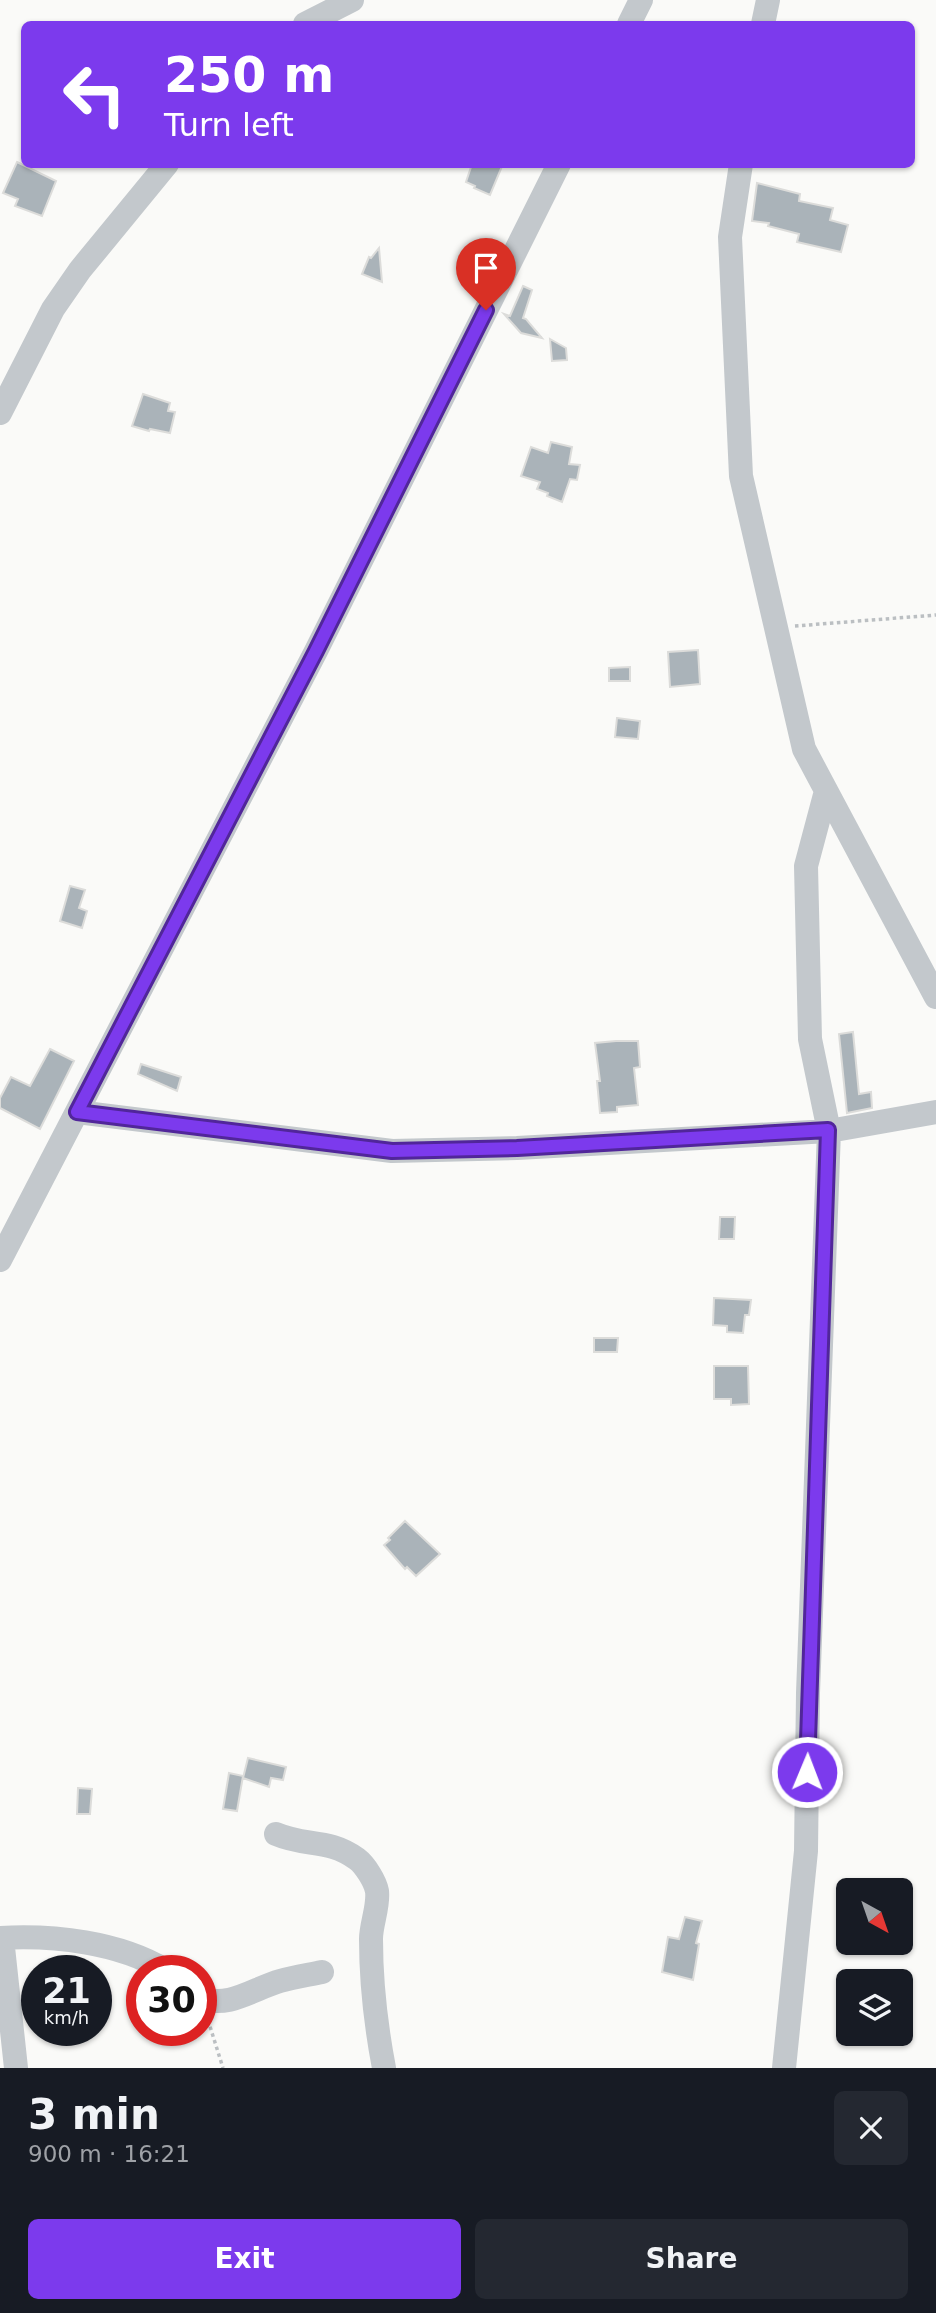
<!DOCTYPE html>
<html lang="en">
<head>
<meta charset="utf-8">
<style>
  :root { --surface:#171b24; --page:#242831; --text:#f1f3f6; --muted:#9ea1a6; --accent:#7c3aed }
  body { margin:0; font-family:"DejaVu Sans",sans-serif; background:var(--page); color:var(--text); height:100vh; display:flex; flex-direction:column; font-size:26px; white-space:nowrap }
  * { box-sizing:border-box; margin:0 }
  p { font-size:23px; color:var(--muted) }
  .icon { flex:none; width:38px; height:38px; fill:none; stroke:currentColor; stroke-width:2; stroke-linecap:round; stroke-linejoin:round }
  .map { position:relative; height:2068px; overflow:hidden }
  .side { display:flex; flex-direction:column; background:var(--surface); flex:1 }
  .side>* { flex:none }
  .guide { position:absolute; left:21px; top:21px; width:894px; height:147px; border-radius:10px; box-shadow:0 2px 5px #0004; background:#7c3aed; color:#fff; overflow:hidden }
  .needle { width:46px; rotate:140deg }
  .buttons { position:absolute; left:836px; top:1878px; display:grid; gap:14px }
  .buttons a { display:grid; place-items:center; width:77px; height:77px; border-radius:10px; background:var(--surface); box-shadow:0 2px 5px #0004; font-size:35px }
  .speed { position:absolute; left:21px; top:1955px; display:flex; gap:14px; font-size:35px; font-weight:700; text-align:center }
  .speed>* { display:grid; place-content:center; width:91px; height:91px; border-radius:50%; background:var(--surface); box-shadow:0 2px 5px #0004; line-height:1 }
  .speed small { font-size:18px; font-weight:400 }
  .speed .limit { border:10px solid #d22; background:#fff; color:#111 }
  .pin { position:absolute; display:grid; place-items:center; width:60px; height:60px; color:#fff; margin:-72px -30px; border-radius:50% 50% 50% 0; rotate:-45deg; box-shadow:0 0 7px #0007 }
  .pin .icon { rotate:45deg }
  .me { position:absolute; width:77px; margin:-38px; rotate:1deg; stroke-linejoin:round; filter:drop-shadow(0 0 5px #0008) }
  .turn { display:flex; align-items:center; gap:24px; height:147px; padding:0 28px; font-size:32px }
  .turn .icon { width:91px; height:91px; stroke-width:2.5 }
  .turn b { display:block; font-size:49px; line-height:60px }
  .round { display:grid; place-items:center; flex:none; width:74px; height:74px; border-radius:10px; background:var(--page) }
  .headline { display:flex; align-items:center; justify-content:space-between; height:119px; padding:0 28px }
  h1 { font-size:42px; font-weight:700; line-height:52px }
  .primary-button { display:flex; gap:14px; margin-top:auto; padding:14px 28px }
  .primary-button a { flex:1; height:80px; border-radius:10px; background:var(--accent); color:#fff; font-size:28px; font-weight:700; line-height:80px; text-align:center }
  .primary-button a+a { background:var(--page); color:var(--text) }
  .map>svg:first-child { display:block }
  .building { fill:#aab3b9; stroke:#dcdcda; stroke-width:2 }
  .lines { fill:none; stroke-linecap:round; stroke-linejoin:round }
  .path { stroke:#bbbfc2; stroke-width:3.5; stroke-dasharray:3.5 3.5; stroke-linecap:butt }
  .minor { stroke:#c3c8cc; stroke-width:24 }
  .route-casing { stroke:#51269a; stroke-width:18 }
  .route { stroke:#7c3aed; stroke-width:12 }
</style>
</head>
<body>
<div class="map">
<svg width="936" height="2068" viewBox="0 0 936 2068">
  <rect width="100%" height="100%" fill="#fafaf8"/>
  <path class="building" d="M17,162l39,19 -14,35 -27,-10 3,-7 -15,-6z
    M472,164h31l-13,31 -16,-7 1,-2 -9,-4z
    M757,183l43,11 -1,7 34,7 -3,12 18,5 -7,27 -44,-10 2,-8 -31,-8 1,-3 -17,-2z
    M379,248l3,34 -20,-8 7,-17 2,1z
    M523,286l9,4 -9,28 3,1 16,19 -21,-5 -17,-19 6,2z
    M550,339l16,9 1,12 -15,1z
    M143,394l27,9 -2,8 7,1 -5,21 -20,-4 -1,2 -17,-5z
    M551,442l21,5 -3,17 11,1 -3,15 -7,-1 -8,23 -15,-6 1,-3 -11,-4 3,-7 -19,-6 10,-29 17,6z
    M698,650l2,34 -30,3 -2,-35z
    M630,667v14h-21v-13z
    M617,718l23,3 -2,18 -23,-2z
    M70,886l15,4 -6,18 8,3 -5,17 -22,-7z
    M853,1032l6,62 12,-2 1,16 -25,5 -8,-79z
    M616,1041h22l2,26 -6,1 4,37 -21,2v5l-17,1 -3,-32h3l-5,-38z
    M50,1049l24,12 -34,68 -40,-21v-10l11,-21 19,9z
    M141,1064l40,13 -4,14 -39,-17z
    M720,1217h15l-1,22h-15z
    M714,1298l37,2 -2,15h-4l-2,18 -16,-1v-6l-14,-1z
    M594,1338h24l-1,14h-23z
    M714,1366h34l1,38 -18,1v-6h-17z
    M405,1521l35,33 -24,22 -9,-9 -2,2 -21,-24 6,-5 -2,-2z
    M248,1758l38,9 -3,13 -12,-2 -2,9 -26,-9z
    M229,1773l14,3 -6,35 -14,-2z
    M78,1788l14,1 -2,25h-13z
    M685,1917l17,4 -6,22 3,1 -6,36 -31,-8 6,-35 11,2z"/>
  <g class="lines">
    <path class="path" d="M795,626l141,-11
      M208,2020l15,48"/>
    <path class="minor" d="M305,24l47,-24
      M629,24l12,-24
      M763,24l5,-24
      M741,164l-11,73 11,239 63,273 132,248
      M0,413l53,-104 27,-39 87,-106
      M77,1112l315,39 125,-3 312,-17 107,-19
      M0,1260l316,-609 243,-487
      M276,1834c30,13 52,4 81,25 8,6 18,22 20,32 2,15 -6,33 -6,48 0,43 5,87 13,129
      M0,1938c54,-3 118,4 165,32
      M2,1938l14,130
      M201,1998c27,11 54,-10 79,-17 14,-4 28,-6 42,-9
      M784,2068l22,-217 2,-158 21,-562 -19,-92 -4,-173 20,-75"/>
  </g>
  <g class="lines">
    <g class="route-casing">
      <path id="route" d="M486,310l-170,341 -239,461 315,39 125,-3 311,-18 -21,642"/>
    </g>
    <use href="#route" class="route"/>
  </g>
</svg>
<div class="buttons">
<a><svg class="needle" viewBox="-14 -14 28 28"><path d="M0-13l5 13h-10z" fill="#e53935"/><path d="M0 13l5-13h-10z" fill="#9ea1a6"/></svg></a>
<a><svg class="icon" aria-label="layers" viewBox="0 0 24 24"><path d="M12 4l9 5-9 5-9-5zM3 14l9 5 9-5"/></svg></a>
</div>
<div class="speed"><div>21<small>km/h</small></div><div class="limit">30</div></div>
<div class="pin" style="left:486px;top:310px;background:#d93025"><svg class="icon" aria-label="arrive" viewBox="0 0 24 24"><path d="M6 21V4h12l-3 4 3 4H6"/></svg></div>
<svg class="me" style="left:807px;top:1772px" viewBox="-20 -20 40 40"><circle r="17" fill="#7c3aed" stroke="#fff" stroke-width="3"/><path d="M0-11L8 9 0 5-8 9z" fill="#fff"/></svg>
<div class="guide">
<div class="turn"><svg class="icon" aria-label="left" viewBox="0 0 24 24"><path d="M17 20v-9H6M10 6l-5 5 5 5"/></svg><div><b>250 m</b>Turn left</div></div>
</div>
</div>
<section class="side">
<div class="headline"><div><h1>3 min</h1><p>900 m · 16:21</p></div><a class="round"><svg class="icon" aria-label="close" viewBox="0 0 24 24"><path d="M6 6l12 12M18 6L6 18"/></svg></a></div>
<div class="primary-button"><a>Exit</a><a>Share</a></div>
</section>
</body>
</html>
